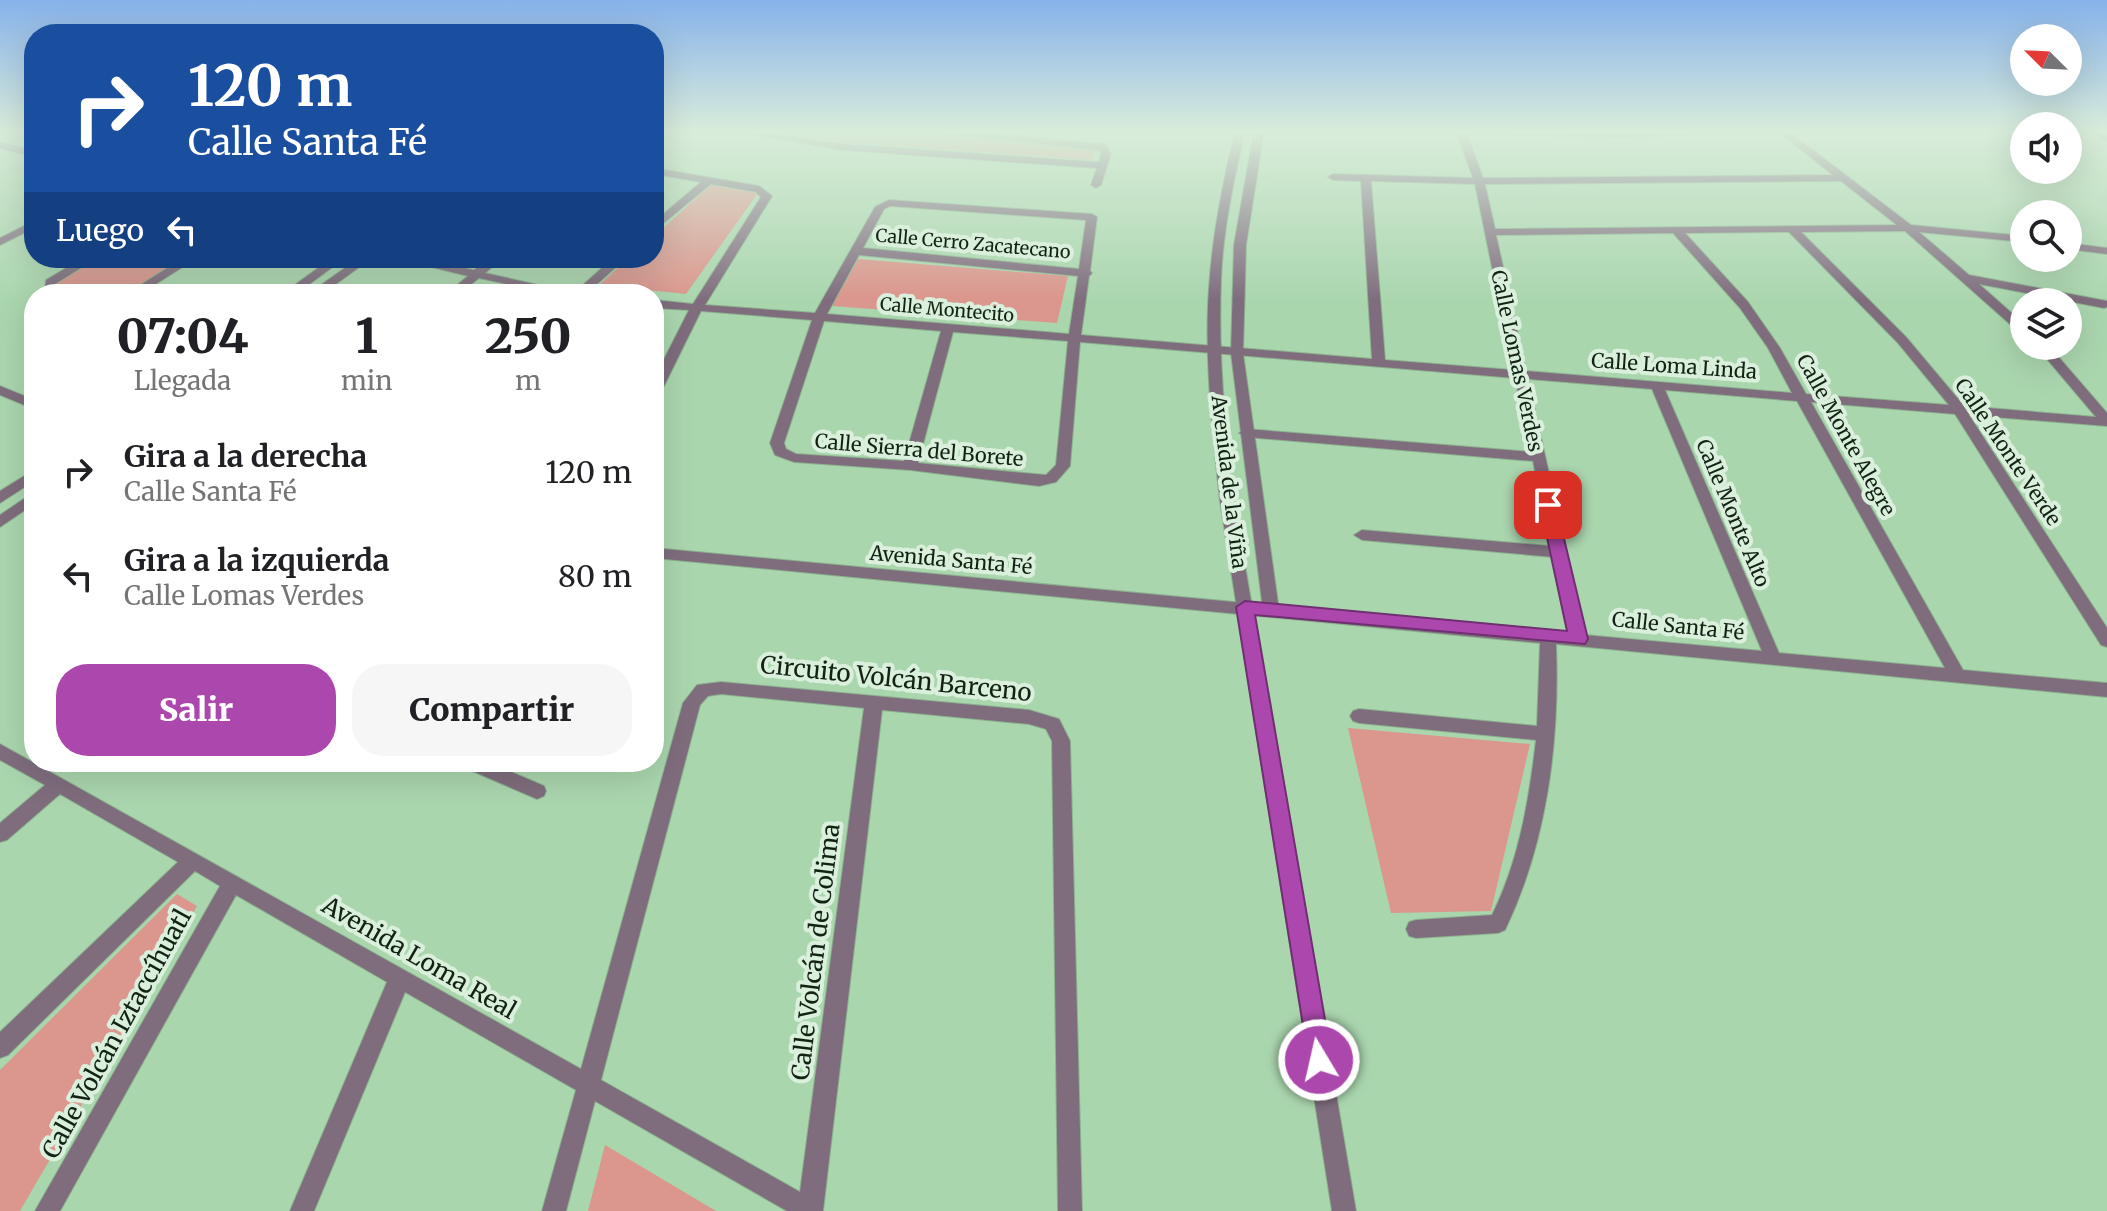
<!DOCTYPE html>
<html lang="es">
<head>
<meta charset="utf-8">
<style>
  :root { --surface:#fff; --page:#f6f6f6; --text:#202124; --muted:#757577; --accent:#ac48ad }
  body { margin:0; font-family:Merriweather,serif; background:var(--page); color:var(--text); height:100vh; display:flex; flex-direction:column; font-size:30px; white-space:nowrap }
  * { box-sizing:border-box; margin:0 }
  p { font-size:26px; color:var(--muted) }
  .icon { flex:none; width:44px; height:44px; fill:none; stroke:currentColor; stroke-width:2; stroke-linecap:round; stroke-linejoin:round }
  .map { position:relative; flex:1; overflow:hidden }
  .side { position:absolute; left:24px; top:284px; width:640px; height:488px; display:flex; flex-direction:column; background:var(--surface); border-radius:32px; box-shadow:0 8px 32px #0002 }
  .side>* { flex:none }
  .banner { position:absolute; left:24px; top:24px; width:640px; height:244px; border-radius:32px; box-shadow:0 8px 32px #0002; background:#1a4fa0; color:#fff; overflow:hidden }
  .needle { width:52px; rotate:294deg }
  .controls { position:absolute; left:2010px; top:24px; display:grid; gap:16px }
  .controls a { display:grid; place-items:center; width:72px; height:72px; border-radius:50%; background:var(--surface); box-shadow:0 8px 32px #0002; font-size:40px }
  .pin { position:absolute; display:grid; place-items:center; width:68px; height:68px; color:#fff; margin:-34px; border-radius:16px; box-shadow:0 4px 12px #0006 }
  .me { position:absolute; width:88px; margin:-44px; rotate:351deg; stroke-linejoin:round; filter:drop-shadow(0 0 6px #0008) }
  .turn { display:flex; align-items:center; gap:28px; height:168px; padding:0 32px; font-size:36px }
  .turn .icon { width:104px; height:104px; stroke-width:2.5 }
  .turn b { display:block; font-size:56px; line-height:68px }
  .then { display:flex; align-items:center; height:76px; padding:0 32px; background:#0003; gap:16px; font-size:30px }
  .eta { display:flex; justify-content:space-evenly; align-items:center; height:136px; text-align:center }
  .eta b { font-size:48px; font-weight:800; line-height:56px }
  .action { display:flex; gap:16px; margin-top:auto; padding:16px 32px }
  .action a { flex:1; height:92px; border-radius:32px; background:var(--accent); color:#fff; font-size:32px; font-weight:800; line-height:92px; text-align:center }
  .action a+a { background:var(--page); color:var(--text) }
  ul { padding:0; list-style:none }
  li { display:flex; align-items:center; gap:24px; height:104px; padding:0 32px }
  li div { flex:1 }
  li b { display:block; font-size:30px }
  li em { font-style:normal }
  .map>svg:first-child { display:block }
  .green { fill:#db968d }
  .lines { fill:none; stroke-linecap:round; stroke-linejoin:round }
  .minor-casing { stroke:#8cb28f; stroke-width:2 }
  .tertiary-casing { stroke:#8cb28f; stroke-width:2 }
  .minor { fill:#7f6d7e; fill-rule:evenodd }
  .tertiary { fill:#7f6d7e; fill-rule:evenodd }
  .route { fill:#ac48ad; stroke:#702f70; stroke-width:2 }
  .labels { text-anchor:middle; stroke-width:8; stroke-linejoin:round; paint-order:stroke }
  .far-street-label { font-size:18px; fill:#122314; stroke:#daf0dc }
  .street-label { font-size:20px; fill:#122314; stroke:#daf0dc }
  .near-street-label { font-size:24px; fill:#122314; stroke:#daf0dc }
</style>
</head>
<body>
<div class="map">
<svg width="2107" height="1211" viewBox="0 0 2107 1211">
  <rect width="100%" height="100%" fill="#aad6ae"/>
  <path class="green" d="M765,131h152l179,18 -4,11 -264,-19z
    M711,185l47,8 -72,101 -87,-9 30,-27h25v-22z
    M98,258h88c-53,32 -70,50 -132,25z
    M858,259l210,17 -11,47 -225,-17z
    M1348,728l182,16 -39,167 -100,2z
    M177,894l20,12 -177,305h-20v-141z
    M605,1145l111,66h-128z"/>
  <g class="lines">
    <g class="minor-casing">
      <path id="minor" d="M734,131h22l87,13 256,18 2,-8 -2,-4 -156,-16 -5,-3h31l134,13 3,1 5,9 -10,31 -5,3 -5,-3 6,-17 -254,-18z
        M1423,131h299l-5,3 -93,3 -157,-3 16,44 350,-3 -56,-44h11l123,94 113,11v6l-105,-10 50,43 138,26v6l-3,1 -125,-24 45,40v10l-4,-1 -115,-102 -104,1 105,105 58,69 132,11 -60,-71h13l58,67v13l-138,-11 138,213v19l-6,-2 -146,-231 -144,-12 152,268 144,13v14l-551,-53c4,97 -9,199 -51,286l-7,3 -82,5 -7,-2 -3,-7 3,-7 7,-2 76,-5c27,-54 37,-115 44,-175l-177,-17 -6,-2 -3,-5 3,-5 6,-2 178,17 3,-83 -886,-85v-10l915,85 -16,-76 -191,-17 -8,-5 8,-5 188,16 -17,-85 -287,-24 -7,-4 7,-4 285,23 -16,-74 -435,-36 -10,124 -14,16 -17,4 -129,-16 -116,-8 -19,-7 -5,-12 42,-123 -111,-9 -40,81 -7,4v-17l35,-69 -35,-2v-8l39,4 68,-107 -5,-5 -45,-8 -57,47v-9l47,-40 -47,-8v-6l105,18 13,10 -67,109 110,8 60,-106 14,-7 203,14 5,3 -7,54 2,2 -3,3 -8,59 291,24 -11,-178 -28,-1 -5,-3 5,-3 140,4 -16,-44h-29zM1371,181l104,3 38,186 -128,-10zM1841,181l56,44 -402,4 -10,-45zM890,206l196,14 -7,49 -216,-21 21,-39zM1789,232l109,111 51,62 -143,-11 -26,-46 -32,-46 -63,-69zM1673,233l67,75 28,40 24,45 -266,-22 -30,-136zM859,255l219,21 -9,58 -242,-20zM824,321l117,10 -37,130 -108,-7 -10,-5 -2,-6zM953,332l115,9 -12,124 -10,10 -128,-12zM1528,379l124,10 110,262 -177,-16zM1665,390l132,11 148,267 -166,-15z
        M0,142l34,9v6l-34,-9z
        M34,221v7l-34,17v-7z
        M2068,243l39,5v6l-39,-5z
        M83,258h14l-42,26 18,10h-17l-11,-5 1,-9z
        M183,258h14l-57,36h-14z
        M332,258h13l-49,36h-14z
        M359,258h13l-50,36h-14z
        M394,258h22l58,12 16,-12h13l-18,15 89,20 39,-35h13l-40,36h-34l-73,-16 -20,16h-13l22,-18z
        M0,386l34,14v9l-34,-14z
        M34,470v11l-34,22v-12z
        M34,492v12l-34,23v-12z
        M721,682l308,28 30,9 11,22 12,470h-24l-6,-470 -6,-12 -17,-5 -147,-14 -59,501h-36l-192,-110 -29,110h-24l34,-121 -171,-98 -91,219h-24l97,-229 -151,-87 -176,316h-25l185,-325 -25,-15 -187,184 -8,3v-26l178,-170 -118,-68 -53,46 -7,2v-19l45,-38 -45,-25v-16l581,325 102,-366 14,-18zM721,694l143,14 -64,484 -199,-112 99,-375 8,-9z
        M460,762h28l56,24 2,5 -2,5 -7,3 -74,-32z"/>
    </g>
    <g class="tertiary-casing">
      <path id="tertiary" d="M1235,131h10c-11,49 -22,98 -24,149 -6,154 28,304 54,455 27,158 54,317 81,476h-24l-112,-710c-8,-74 -17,-151 -10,-226 4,-49 14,-96 25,-144z
        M1254,131h10l-18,114 -3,108 36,257 -8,6 -8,-6 -32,-257 3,-108z
        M2086,131h12l9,3v7z"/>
    </g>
    <use href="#minor" class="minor"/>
    <use href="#tertiary" class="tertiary"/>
  </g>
  <linearGradient id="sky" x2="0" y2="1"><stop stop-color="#87b2ea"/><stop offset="0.44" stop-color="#d9eddb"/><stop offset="1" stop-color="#d9eddb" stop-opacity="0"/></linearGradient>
  <rect width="2107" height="300" fill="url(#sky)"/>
  <path class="route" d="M1548,499l8,6 32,134 -3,5 -330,-29 77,445 -4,9 -9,3 -9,-3 -74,-462 9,-6 322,30 -27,-126z"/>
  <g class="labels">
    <g class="far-street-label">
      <text transform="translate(973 244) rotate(5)" y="6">Calle Cerro Zacatecano</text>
      <text transform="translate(947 310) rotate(5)" y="6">Calle Montecito</text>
    </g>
    <g class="street-label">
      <text transform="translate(1517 361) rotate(78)" y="7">Calle Lomas Verdes</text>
      <text transform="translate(1674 366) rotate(4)" y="7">Calle Loma Linda</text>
      <text transform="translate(1846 435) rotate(61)" y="7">Calle Monte Alegre</text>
      <text transform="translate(919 450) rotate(5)" y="7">Calle Sierra del Borete</text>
      <text transform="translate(2008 452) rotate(56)" y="7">Calle Monte Verde</text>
      <text transform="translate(1229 482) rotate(83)" y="7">Avenida de la Viña</text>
      <text transform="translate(1733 513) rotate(67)" y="7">Calle Monte Alto</text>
      <text transform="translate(951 560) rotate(5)" y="7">Avenida Santa Fé</text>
      <text transform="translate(1678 626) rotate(6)" y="7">Calle Santa Fé</text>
    </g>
    <g class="near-street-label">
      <text transform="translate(896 679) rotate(6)" y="8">Circuito Volcán Barceno</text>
      <text transform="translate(816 952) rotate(-83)" y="8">Calle Volcán de Colima</text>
      <text transform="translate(419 958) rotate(30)" y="8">Avenida Loma Real</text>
      <text transform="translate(117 1034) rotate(-61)" y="8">Calle Volcán Iztaccíhuatl</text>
    </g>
  </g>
</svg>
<div class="controls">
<a><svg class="needle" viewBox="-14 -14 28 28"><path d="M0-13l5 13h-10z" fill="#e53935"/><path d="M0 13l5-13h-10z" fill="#757577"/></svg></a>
<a><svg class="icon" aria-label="sound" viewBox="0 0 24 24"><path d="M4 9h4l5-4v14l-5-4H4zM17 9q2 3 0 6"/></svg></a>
<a><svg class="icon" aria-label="search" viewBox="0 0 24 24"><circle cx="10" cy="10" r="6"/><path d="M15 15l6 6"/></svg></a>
<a><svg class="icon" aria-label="layers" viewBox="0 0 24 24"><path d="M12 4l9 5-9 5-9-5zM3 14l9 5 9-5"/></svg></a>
</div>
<div class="pin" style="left:1548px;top:505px;background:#d93025"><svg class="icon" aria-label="arrive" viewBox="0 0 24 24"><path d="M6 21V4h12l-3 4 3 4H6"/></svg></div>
<svg class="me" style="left:1319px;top:1060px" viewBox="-20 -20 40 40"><circle r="17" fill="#ac48ad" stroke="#fff" stroke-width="3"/><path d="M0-11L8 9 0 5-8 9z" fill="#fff"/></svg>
<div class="banner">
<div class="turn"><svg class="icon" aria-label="right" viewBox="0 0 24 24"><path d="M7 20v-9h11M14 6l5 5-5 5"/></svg><div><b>120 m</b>Calle Santa Fé</div></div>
<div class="then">Luego<svg class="icon" aria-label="left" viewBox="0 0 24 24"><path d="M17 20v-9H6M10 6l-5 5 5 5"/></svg></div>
</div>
<section class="side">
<div class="eta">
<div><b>07:04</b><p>Llegada</p></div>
<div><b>1</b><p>min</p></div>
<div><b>250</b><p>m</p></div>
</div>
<ul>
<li><svg class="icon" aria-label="right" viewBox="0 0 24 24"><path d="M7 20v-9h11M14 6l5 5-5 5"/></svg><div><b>Gira a la derecha</b><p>Calle Santa Fé</p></div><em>120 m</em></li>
<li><svg class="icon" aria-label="left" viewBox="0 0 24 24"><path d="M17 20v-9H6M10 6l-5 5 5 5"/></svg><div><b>Gira a la izquierda</b><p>Calle Lomas Verdes</p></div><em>80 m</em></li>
</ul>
<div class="action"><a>Salir</a><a>Compartir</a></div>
</section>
</div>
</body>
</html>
